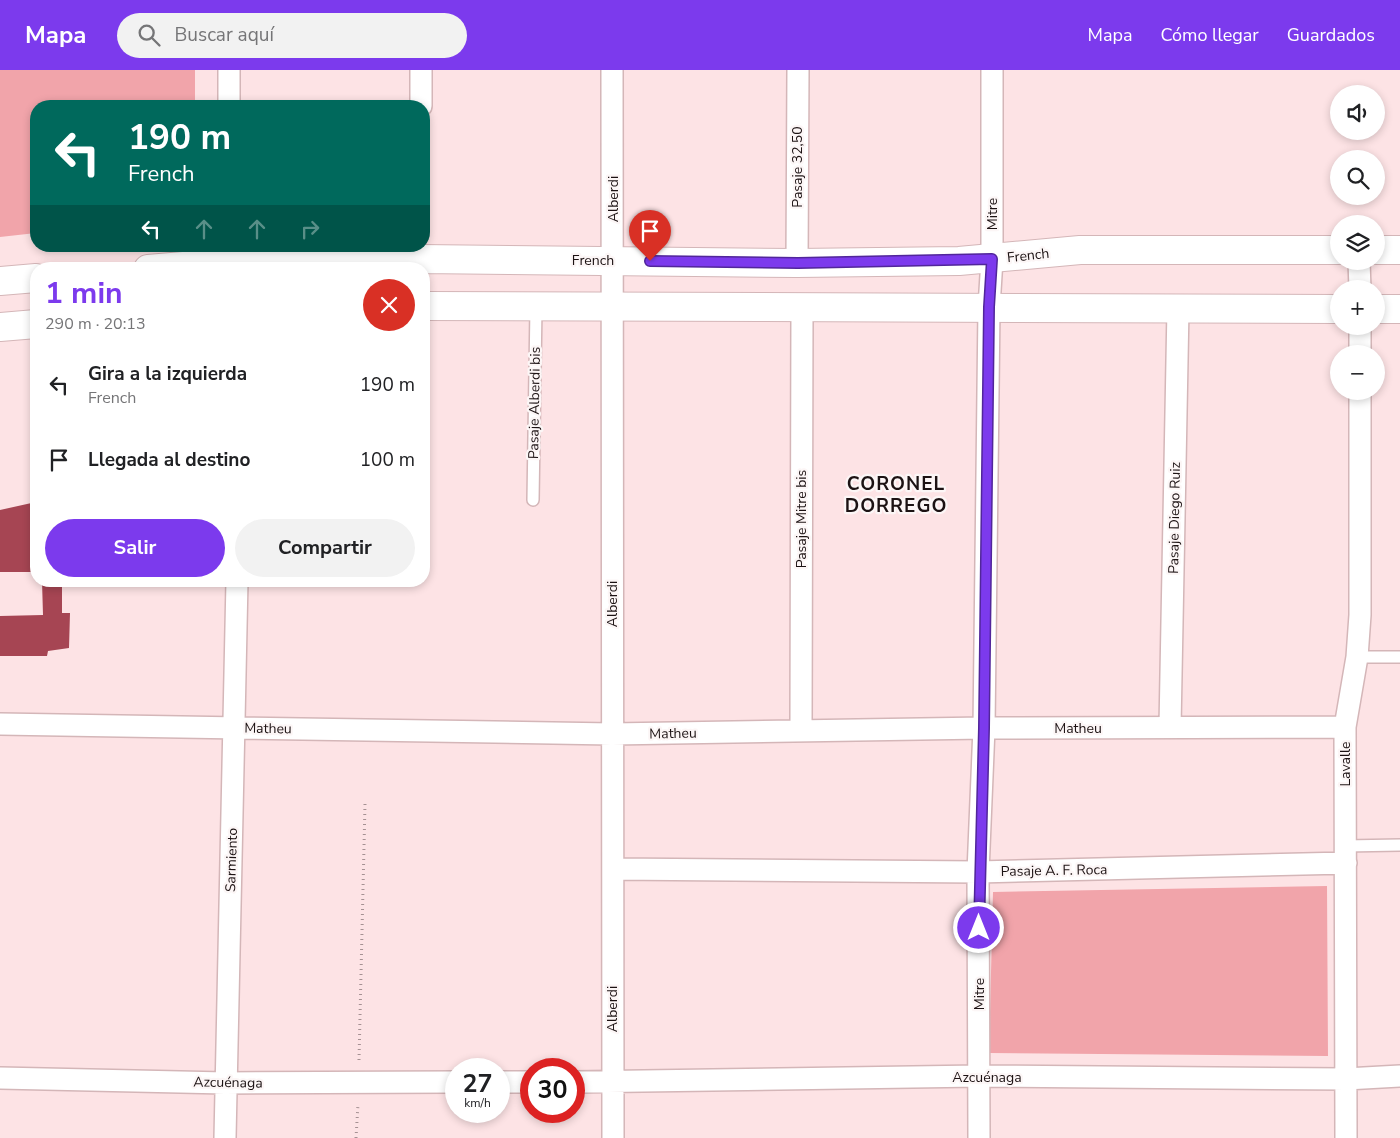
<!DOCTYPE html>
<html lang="es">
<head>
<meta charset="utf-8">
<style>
  :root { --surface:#fff; --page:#f2f2f2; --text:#202124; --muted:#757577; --accent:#7c3aed }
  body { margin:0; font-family:"Nunito Sans",sans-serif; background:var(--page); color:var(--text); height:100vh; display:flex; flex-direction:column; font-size:19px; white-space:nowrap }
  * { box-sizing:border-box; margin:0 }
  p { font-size:16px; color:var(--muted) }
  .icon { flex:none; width:28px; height:28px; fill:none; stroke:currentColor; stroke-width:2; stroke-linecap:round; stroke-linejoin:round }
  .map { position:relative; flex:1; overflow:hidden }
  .side { position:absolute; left:30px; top:192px; width:400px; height:325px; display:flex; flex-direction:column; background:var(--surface); border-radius:20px; box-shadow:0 2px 8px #0003 }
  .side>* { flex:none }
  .guide { position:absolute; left:30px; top:30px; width:400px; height:152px; border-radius:20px; box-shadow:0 2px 8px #0003; background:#00695c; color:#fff; overflow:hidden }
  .fabs { position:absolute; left:1330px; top:15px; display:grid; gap:10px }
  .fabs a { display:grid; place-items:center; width:55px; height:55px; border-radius:50%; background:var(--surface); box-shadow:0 2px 8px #0003; font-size:25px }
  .speed { position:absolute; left:445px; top:988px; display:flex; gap:10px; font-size:25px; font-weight:700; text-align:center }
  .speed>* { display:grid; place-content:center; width:65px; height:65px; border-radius:50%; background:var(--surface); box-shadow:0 2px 8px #0003; line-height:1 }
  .speed small { font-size:12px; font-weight:400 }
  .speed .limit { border:8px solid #d22; background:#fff; color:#111 }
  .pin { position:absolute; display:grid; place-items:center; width:42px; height:42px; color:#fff; margin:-51px -21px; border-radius:50% 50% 50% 0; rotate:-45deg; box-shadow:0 0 5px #0007 }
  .pin .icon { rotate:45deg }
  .me { position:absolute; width:55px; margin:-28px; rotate:0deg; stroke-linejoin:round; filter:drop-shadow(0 0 4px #0008) }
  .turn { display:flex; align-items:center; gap:18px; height:105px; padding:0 15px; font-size:22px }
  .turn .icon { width:65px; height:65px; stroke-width:2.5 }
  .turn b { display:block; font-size:35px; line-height:42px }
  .lanes { display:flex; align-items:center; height:48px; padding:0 15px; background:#0003; justify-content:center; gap:25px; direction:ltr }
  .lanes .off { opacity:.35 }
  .round { display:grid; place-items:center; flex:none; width:52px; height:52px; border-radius:26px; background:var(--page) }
  .headline { display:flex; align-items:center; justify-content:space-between; height:85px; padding:0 15px }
  h1 { font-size:30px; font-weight:700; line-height:38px; color:var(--accent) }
  .cta { display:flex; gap:10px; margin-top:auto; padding:10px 15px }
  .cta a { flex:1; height:58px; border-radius:30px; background:var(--accent); color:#fff; font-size:20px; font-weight:700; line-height:58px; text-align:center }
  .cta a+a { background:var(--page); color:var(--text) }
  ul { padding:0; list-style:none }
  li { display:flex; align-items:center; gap:15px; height:75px; padding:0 15px }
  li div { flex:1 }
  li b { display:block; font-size:19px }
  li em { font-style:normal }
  header { display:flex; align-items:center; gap:30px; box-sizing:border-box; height:70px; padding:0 25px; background:var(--accent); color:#fff }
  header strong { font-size:24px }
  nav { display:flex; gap:28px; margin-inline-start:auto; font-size:18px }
  .search { width:350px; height:45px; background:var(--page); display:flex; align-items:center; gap:12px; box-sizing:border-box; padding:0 18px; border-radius:28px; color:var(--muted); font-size:19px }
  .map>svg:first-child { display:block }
  .green { fill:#f1a4aa }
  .building { fill:#a64553 }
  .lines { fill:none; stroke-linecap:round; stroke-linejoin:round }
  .lane-casing { stroke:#d4b6b8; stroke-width:14 }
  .street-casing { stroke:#d4b6b8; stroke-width:24 }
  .secondary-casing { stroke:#d4b6b8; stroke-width:30 }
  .path { stroke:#a59193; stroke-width:3; stroke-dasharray:1 4; stroke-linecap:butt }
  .lane { stroke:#fff; stroke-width:11 }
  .street { stroke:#fff; stroke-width:21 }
  .secondary { stroke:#fff; stroke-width:28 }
  .route-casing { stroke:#51269a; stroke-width:12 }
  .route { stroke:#7c3aed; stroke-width:9 }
  .labels { text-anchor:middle; stroke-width:4.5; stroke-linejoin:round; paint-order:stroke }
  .street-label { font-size:14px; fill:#1c1213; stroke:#fcf6f6 }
  .district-label { font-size:19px; font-weight:bold; letter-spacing:1px; fill:#1c1213; stroke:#fcf6f6 }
</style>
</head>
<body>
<header>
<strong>Mapa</strong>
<div class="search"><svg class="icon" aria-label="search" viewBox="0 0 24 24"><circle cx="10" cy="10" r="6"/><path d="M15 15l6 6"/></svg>Buscar aquí</div>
<nav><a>Mapa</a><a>Cómo llegar</a><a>Guardados</a></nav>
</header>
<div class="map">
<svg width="1400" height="1068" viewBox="0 0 1400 1068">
  <rect width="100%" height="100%" fill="#fde3e5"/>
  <path class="green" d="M0,0h195v36h-159v127l-36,4z
    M1327,816l1,170 -339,-3 4,-161z"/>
  <path class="building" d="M36,432v70h-36v-62z
    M42,511h20v32h8l-1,35 -21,3 -1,5h-47v-40l43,-1z"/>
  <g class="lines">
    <g class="lane-casing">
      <path id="lane" d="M533,430l3,-193
        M1357,587h43
        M1345,776l55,-1"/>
    </g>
    <g class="street-casing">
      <path id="street" d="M229,0v36
        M612,0l1,1068
        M421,36v-36
        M1359,191l1,28
        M797,193l1,-193
        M1360,256v28
        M0,654l612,10 372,-6 361,-1
        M1170,657l8,-419
        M801,661l1,-424
        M613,799l365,3 368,-9
        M0,1008l225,5 231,-1
        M499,1012h32
        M574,1012l405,-6 367,3 54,-3
        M225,1068l12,-557
        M979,1068l-1,-266 6,-144 5,-421 3,-48v-189
        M1346,1068l-1,-411 12,-70 3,-42v-224"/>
    </g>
    <g class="secondary-casing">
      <path id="secondary" d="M1376,180h24
        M148,199l83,-7 189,-3 377,4 162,-2 121,-11h259
        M0,211l36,-3
        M424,236l915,3
        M1376,239h24
        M0,257l36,-3"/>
    </g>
    <path class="path" d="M359,990l6,-256
      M356,1068l2,-34"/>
    <use href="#lane" class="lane"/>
    <use href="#street" class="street"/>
    <use href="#secondary" class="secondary"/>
  </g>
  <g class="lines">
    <g class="route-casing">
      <path id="route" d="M650,191l148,2 194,-4 -3,48 -5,421 -5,200"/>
    </g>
    <use href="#route" class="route"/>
  </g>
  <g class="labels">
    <g class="street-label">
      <text transform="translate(797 97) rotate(-90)" y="5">Pasaje 32,50</text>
      <text transform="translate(613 129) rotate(-90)" y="5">Alberdi</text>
      <text transform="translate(992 144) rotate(-90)" y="5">Mitre</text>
      <text transform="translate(1028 185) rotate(-6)" y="5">French</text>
      <text x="593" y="195">French</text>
      <text transform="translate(534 333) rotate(-89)" y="5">Pasaje Alberdi bis</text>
      <text transform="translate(1174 448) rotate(-89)" y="5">Pasaje Diego Ruiz</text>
      <text transform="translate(801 449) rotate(-90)" y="5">Pasaje Mitre bis</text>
      <text transform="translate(612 534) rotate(-90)" y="5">Alberdi</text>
      <text transform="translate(268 658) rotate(1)" y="5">Matheu</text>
      <text x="1078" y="663">Matheu</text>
      <text transform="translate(673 663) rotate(-1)" y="5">Matheu</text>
      <text transform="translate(1345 694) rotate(-90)" y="5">Lavalle</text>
      <text transform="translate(231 790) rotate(-88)" y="5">Sarmiento</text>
      <text transform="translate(1054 800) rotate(-1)" y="5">Pasaje A. F. Roca</text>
      <text transform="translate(979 924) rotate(-90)" y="5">Mitre</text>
      <text transform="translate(612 939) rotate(-90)" y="5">Alberdi</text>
      <text x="987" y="1012">Azcuénaga</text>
      <text transform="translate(228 1012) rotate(1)" y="5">Azcuénaga</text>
    </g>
    <g class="district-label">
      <text x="896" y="420">CORONEL<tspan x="896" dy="22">DORREGO</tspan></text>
    </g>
  </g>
</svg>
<div class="fabs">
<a><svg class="icon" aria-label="sound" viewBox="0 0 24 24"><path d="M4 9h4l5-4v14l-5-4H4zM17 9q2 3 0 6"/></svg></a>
<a><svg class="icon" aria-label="search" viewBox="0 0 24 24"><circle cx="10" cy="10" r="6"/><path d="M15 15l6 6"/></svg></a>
<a><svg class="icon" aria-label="layers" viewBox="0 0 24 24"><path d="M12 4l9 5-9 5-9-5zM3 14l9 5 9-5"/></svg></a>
<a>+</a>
<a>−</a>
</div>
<div class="speed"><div>27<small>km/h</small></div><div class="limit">30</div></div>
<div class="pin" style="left:650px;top:191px;background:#d93025"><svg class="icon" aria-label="arrive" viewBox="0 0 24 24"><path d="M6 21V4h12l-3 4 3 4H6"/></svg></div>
<svg class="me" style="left:979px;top:858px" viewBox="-20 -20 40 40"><circle r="17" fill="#7c3aed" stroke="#fff" stroke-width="3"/><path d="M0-11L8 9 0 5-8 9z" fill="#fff"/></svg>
<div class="guide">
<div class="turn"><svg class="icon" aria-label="left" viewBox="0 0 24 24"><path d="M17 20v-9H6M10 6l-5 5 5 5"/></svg><div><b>190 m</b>French</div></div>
<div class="lanes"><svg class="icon" aria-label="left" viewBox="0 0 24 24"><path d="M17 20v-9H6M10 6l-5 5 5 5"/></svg><svg class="icon off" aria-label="ahead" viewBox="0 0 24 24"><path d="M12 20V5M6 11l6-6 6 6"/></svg><svg class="icon off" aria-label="ahead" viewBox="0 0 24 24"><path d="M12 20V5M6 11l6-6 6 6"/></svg><svg class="icon off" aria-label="right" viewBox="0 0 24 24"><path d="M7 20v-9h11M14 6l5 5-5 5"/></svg></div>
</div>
<section class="side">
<div class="headline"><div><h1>1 min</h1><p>290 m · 20:13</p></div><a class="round" style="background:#d93025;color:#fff"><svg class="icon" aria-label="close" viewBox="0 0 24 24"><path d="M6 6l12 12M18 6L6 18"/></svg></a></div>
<ul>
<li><svg class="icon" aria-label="left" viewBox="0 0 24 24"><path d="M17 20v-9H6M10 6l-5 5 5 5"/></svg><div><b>Gira a la izquierda</b><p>French</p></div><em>190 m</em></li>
<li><svg class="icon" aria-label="arrive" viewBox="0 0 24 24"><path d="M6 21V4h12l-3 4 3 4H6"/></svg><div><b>Llegada al destino</b></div><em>100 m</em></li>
</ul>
<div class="cta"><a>Salir</a><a>Compartir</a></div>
</section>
</div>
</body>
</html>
